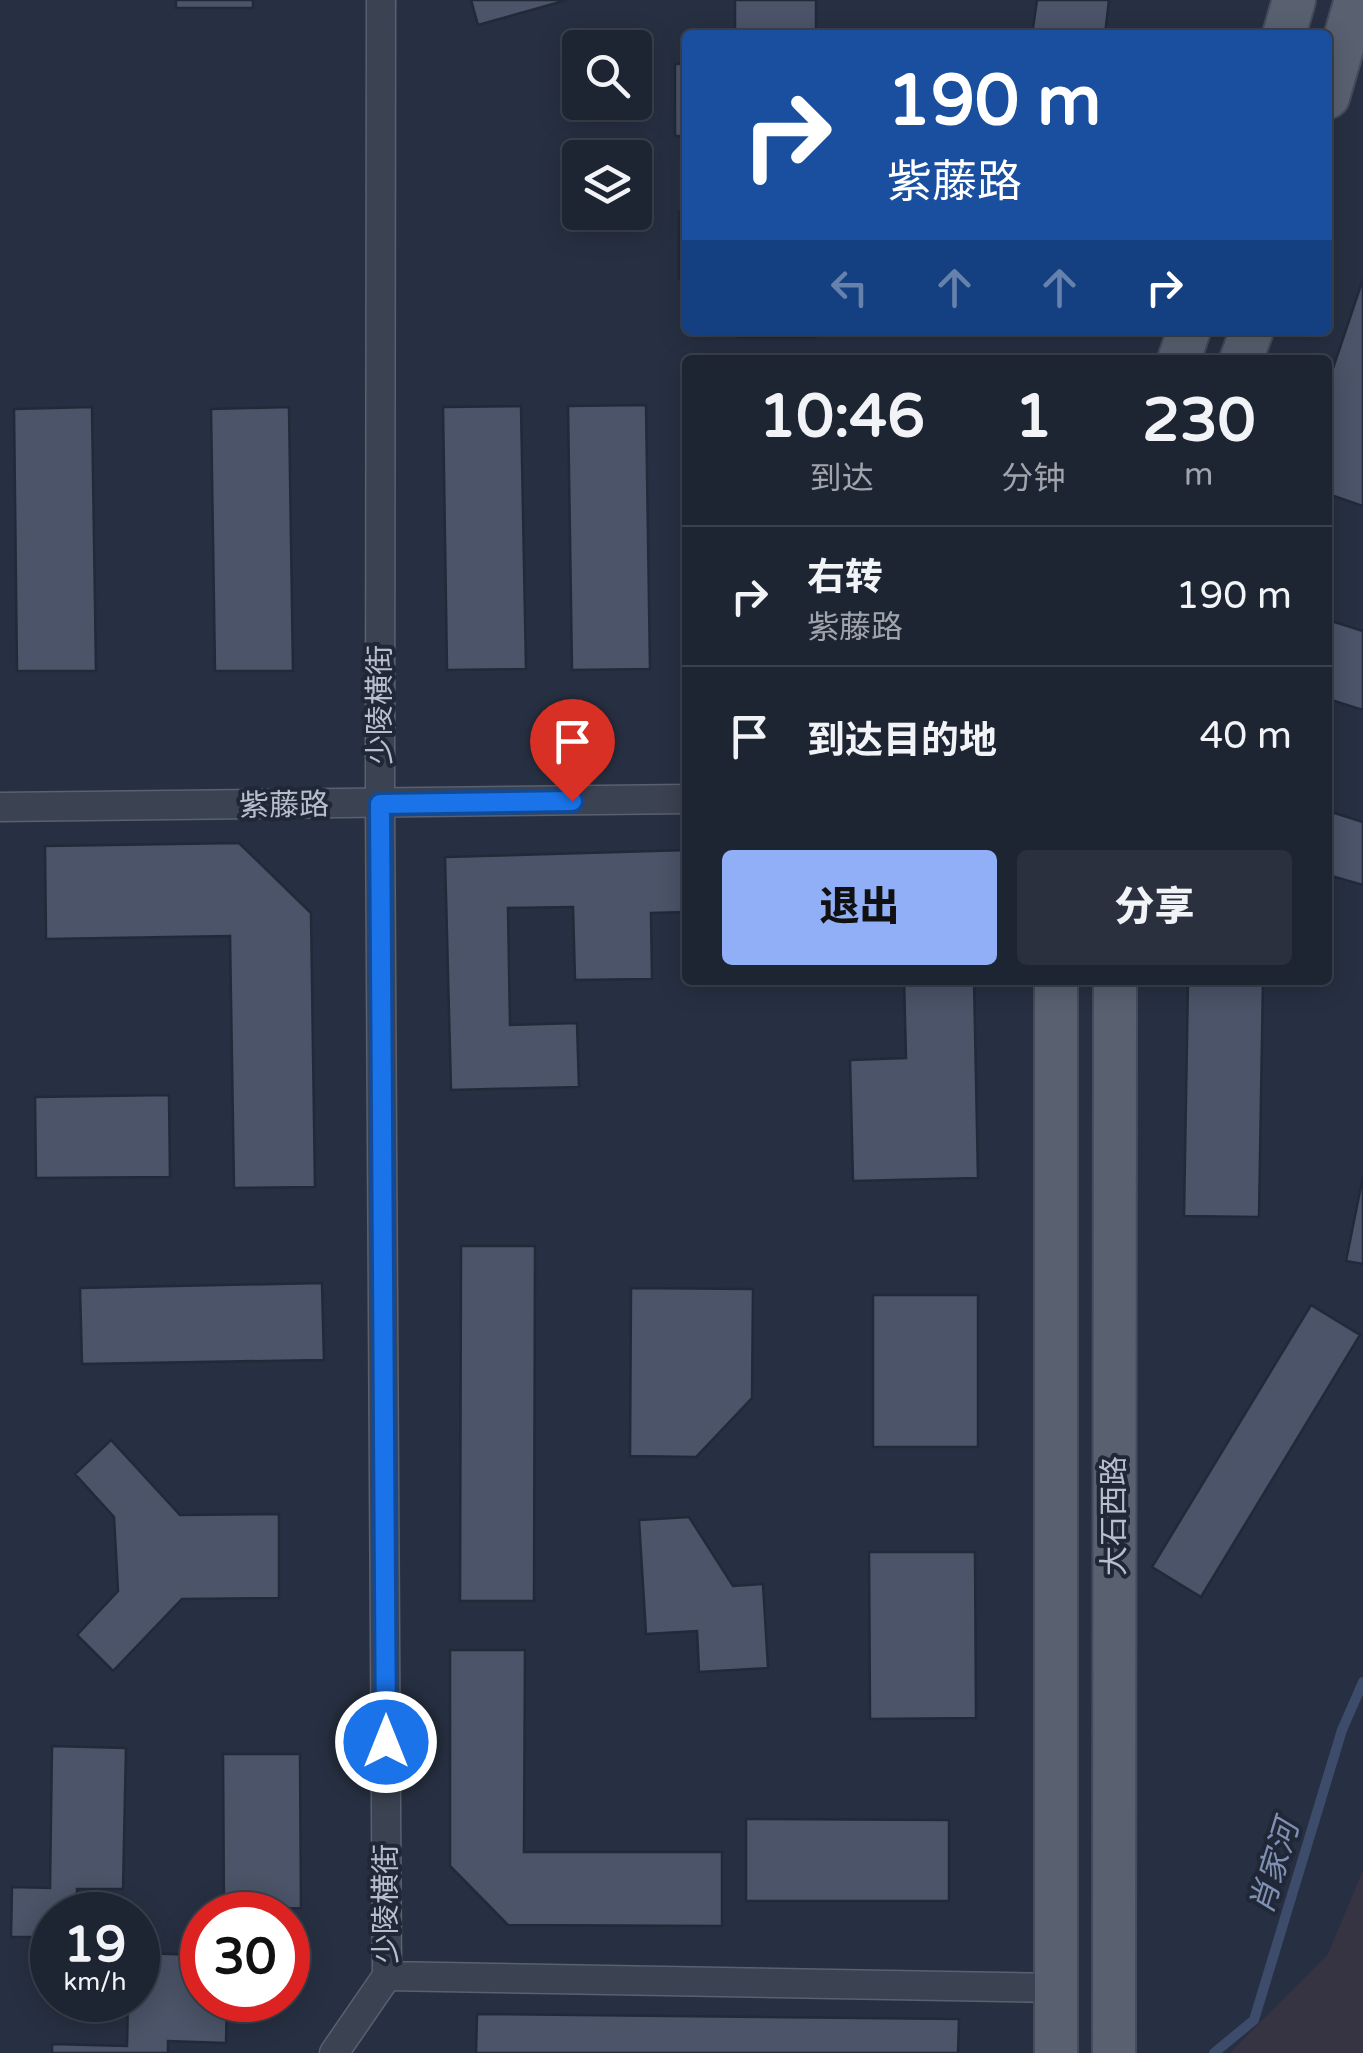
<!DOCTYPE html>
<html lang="zh">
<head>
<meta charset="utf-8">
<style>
  :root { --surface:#1d2432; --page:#2a303e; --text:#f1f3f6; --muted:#a0a4ac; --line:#3b414d; --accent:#91aff7 }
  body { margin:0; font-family:"Varela Round","Noto Sans SC",sans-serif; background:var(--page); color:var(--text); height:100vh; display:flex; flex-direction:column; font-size:38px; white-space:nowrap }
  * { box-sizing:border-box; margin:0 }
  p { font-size:32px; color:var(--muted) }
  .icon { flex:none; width:55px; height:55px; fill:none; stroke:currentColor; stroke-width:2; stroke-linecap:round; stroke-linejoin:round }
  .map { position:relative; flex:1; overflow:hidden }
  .panel { position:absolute; left:682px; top:355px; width:650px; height:630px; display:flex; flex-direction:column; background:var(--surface); border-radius:10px; box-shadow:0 5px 25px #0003,0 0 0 2px var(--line) }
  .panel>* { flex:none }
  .top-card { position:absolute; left:682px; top:30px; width:650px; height:305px; border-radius:10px; box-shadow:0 5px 25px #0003,0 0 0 2px var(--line); background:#1a4fa0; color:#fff; overflow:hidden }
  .tools { position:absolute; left:562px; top:30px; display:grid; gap:20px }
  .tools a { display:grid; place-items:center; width:90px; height:90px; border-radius:10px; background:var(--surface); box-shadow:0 5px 25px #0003,0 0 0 2px var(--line); font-size:50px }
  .speed { position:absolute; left:30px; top:1892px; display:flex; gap:20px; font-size:50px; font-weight:700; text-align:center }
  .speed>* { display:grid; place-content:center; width:130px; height:130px; border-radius:50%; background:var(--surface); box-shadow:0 5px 25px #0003,0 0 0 2px var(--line); line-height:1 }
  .speed small { font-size:25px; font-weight:400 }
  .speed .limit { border:15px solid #d22; background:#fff; color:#111 }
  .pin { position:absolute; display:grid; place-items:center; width:85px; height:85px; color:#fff; margin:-102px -42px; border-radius:50% 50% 50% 0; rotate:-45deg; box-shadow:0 0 10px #0007 }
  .pin .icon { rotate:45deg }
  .me { position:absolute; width:110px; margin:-55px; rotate:0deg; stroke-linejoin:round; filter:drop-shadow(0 0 8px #0008) }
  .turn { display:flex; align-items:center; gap:35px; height:210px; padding:0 40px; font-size:45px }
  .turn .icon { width:130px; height:130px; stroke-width:2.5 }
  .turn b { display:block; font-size:70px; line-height:85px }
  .lanes { display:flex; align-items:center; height:95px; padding:0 40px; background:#0003; justify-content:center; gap:50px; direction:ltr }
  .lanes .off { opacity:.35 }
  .eta { display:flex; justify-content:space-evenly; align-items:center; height:170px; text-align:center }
  .eta b { font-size:60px; font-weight:800; line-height:70px }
  .primary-button { display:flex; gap:20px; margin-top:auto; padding:20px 40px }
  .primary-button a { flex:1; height:115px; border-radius:10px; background:var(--accent); color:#111; font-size:40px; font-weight:800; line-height:115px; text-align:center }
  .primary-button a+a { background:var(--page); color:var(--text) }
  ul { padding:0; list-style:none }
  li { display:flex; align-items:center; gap:30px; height:140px; padding:0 40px; border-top:2px solid var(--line) }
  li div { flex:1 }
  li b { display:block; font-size:38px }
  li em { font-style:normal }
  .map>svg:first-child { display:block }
  .medical { fill:#363342 }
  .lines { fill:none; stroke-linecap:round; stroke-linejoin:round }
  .stream { stroke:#3d4c6a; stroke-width:10 }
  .building { fill:#4b5468; stroke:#222939; stroke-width:2.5 }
  .street-casing { stroke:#59606f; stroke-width:31 }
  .primary-casing { stroke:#454b5b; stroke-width:46 }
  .street { stroke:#3b4251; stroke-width:28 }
  .primary { stroke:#596171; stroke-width:42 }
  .route-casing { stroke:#114b97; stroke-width:25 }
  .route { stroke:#1a73e8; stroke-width:18 }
  .labels { text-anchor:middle; stroke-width:8; stroke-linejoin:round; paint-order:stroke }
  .street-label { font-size:30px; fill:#b8becb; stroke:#202737 }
  .water-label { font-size:32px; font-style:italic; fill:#8090b2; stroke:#202737 }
</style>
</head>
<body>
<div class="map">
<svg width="1363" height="2053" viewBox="0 0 1363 2053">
  <rect width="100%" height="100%" fill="#273042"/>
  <path class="medical" d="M1363,1870v183h-133l98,-99z"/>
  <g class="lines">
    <path class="stream" d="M1214,2053l40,-33 88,-290 21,-48"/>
  </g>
  <path class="building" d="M176,0h77v8h-77z
    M471,0h96l-89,25z
    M735,0h81v35h-81z
    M1037,0h72l-4,35h-73z
    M675,64h13v72h-13z
    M679,212h9v67h-9z
    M1363,279v227l-35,-12v-111z
    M738,330h77v7h-77z
    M646,405l4,264 -78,1 -4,-264z
    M521,406l5,263 -79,1 -4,-263z
    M92,407l4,264h-79l-3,-262z
    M289,407l4,264h-78l-4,-262z
    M1328,620l35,11v79l-35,-11z
    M1328,811l35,11v63l-35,-10z
    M239,843l72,70 4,274 -81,1 -4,-252 -184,3 -1,-93z
    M688,850v62l-37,1 1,66 -77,1 -2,-73 -65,1 2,117 67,-2 2,64 -128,3 -6,-233z
    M904,980h70l4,198 -125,3 -3,-121 56,-2z
    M1188,980h75l-4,237 -75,-1z
    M169,1095l1,82 -134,1 -1,-81z
    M1363,1176v88l-17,-3z
    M461,1246h74l-1,355h-74z
    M322,1283l2,77 -242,4 -2,-76z
    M631,1288l122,1 -1,109 -56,59 -66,-1z
    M873,1295h105v152h-105z
    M1311,1305l49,30 -159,262 -49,-30z
    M111,1440l69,75 99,-1v84l-97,1 -69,72 -36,-36 41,-44 -4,-74 -39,-43z
    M689,1517l44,69 30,-2 5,84 -69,4 -2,-41 -51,3 -7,-114z
    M869,1552h106l1,166 -106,1z
    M450,1650h75l-1,202h198v74l-214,-1 -58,-59z
    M52,1746l74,2 -3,141h-46v26h-25v22h-41l1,-50 38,1z
    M223,1754h77l1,154 -77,1z
    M746,1819l203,1v81h-203z
    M138,1953l64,2v45h25l-1,43 -58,-2v12h-116v-9l75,2 1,-46h10z
    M477,2014l482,5 -1,34h-482z"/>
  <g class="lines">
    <g class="street-casing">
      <path id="street" d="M0,807l688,-8
        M387,1976l669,12
        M334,2053l53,-77 -7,-1172 1,-804"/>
    </g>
    <g class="primary-casing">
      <path id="primary" d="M1284,35l10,-35
        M1328,97l28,-97
        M1179,360l10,-30
        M1241,360l11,-30
        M1056,980v1073
        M1114,2053l1,-1073"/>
    </g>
    <use href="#street" class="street"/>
    <use href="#primary" class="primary"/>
  </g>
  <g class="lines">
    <g class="route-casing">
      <path id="route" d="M386,1742l-6,-938 192,-3"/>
    </g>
    <use href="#route" class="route"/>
  </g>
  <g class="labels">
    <g class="street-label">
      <text transform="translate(380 705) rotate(-90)" y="10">少陵横街</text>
      <text transform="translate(284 805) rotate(-1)" y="10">紫藤路</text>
      <text transform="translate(1114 1516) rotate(-90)" y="10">大石西路</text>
      <text transform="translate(386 1904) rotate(-90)" y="10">少陵横街</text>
    </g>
    <g class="water-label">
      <text transform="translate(1274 1867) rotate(-73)" y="11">肖家河</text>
    </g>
  </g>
</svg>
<div class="tools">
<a><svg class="icon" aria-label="search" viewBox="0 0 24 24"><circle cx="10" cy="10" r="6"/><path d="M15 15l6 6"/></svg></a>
<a><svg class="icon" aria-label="layers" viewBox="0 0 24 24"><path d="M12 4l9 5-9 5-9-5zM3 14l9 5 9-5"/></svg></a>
</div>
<div class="speed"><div>19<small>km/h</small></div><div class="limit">30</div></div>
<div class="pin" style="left:572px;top:801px;background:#d93025"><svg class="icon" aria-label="arrive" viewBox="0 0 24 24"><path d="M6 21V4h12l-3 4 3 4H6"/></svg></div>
<svg class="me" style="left:386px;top:1742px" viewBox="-20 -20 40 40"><circle r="17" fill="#1a73e8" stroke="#fff" stroke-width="3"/><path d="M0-11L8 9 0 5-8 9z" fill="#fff"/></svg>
<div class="top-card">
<div class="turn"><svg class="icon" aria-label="right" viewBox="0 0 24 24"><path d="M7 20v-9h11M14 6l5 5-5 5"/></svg><div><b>190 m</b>紫藤路</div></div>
<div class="lanes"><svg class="icon off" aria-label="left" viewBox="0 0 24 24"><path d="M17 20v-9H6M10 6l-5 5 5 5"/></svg><svg class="icon off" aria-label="ahead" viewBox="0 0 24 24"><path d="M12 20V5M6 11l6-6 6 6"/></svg><svg class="icon off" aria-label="ahead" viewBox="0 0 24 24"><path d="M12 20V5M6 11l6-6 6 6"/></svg><svg class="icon" aria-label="right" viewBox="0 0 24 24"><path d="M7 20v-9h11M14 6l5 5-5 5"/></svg></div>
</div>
<section class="panel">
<div class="eta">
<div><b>10:46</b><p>到达</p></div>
<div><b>1</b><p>分钟</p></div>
<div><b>230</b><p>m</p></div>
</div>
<ul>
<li><svg class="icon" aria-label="right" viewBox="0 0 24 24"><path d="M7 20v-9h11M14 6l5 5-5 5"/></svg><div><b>右转</b><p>紫藤路</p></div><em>190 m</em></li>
<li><svg class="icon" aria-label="arrive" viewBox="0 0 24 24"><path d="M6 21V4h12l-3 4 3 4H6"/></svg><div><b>到达目的地</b></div><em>40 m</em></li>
</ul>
<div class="primary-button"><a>退出</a><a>分享</a></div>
</section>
</div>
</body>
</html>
